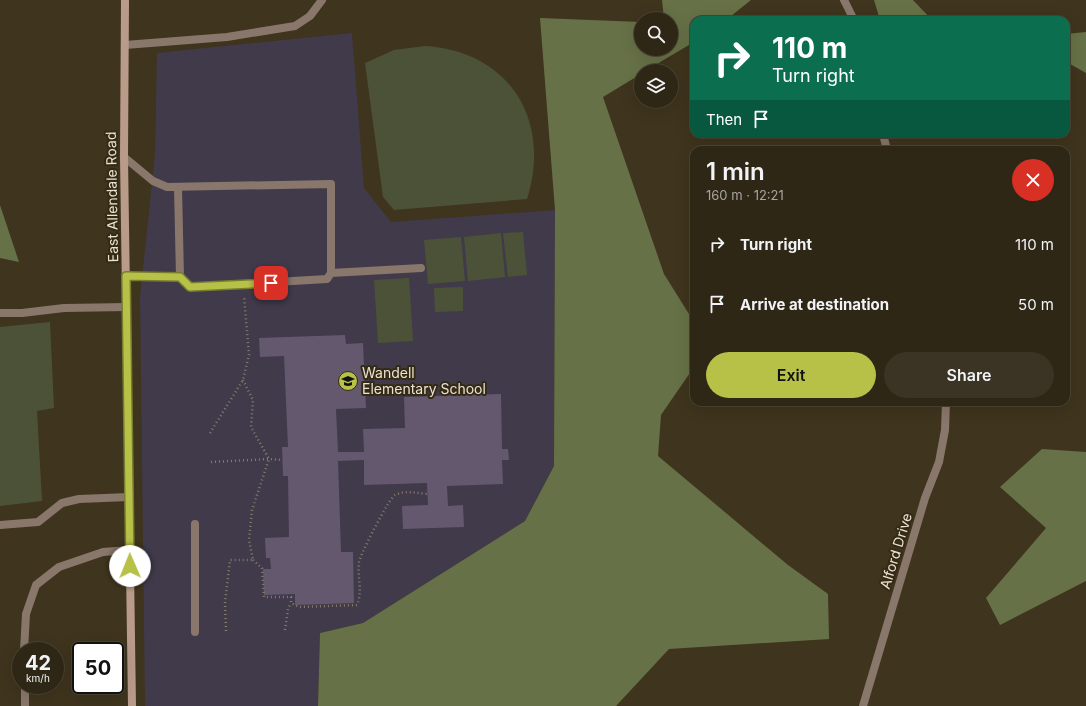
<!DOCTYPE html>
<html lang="en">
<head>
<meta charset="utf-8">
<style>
  :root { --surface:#2f2716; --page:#3b3323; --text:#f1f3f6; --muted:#a7a5a1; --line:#4a4435; --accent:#b7c147 }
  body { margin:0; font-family:Inter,sans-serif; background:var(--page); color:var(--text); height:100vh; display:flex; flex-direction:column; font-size:15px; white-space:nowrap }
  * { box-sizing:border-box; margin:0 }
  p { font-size:13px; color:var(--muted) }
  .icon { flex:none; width:22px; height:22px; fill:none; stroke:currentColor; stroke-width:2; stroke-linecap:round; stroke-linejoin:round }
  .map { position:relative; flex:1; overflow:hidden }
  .drawer { position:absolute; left:690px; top:146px; width:380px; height:260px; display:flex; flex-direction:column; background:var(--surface); border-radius:12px; box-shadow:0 4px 16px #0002,0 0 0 1px var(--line) }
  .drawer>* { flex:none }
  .guide { position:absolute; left:690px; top:16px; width:380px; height:122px; border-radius:12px; box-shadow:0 4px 16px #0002,0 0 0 1px var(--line); background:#0b6e4f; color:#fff; overflow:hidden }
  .tools { position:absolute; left:634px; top:12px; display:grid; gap:8px }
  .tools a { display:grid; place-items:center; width:44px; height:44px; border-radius:50%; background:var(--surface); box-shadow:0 4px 16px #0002,0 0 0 1px var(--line); font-size:20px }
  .speed { position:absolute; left:12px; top:642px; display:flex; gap:8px; font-size:20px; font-weight:700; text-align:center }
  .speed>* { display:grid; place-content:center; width:52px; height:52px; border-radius:50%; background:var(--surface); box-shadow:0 4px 16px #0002,0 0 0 1px var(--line); line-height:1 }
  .speed small { font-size:10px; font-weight:400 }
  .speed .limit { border:2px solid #111; border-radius:6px; background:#fff; color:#111 }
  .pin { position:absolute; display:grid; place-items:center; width:34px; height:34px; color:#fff; margin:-17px; border-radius:8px; box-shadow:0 2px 6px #0006 }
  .me { position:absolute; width:44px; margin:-22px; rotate:359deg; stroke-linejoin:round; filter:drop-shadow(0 0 3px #0008) }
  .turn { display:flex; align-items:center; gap:14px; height:84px; padding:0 16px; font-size:18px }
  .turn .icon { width:52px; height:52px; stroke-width:2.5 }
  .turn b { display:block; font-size:28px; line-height:34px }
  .then { display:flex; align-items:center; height:38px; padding:0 16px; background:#0003; gap:8px; font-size:15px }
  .round { display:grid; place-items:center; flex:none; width:42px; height:42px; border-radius:21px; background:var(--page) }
  .summary { display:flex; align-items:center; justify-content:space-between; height:68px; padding:0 16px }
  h1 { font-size:24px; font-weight:600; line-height:30px }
  .action { display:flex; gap:8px; margin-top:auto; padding:8px 16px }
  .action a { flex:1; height:46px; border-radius:24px; background:var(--accent); color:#111; font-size:16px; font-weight:600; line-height:46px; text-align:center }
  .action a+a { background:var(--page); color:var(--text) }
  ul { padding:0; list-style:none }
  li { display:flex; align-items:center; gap:12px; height:60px; padding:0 16px }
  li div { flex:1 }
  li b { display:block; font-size:15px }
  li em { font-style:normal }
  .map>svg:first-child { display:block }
  .education { fill:#403a4b }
  .green { fill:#4c5238 }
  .forest { fill:#677147 }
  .building { fill:#64586f }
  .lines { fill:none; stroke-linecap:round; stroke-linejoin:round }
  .path { stroke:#867d6a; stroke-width:2.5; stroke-dasharray:1 3; stroke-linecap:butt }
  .lane { stroke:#8a776c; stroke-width:8 }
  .street { stroke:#8a776c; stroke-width:8 }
  .secondary { stroke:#b99b8a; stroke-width:8 }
  .route-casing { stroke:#777d2e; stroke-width:10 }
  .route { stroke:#b7c147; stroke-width:7 }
  .labels { text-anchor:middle; stroke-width:4; stroke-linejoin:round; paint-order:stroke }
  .street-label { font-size:14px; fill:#e9e2d5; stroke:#352a13 }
  .poi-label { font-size:14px; fill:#e9e2d5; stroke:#352a13; text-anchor:start }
</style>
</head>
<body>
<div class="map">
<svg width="1086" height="706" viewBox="0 0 1086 706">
  <rect width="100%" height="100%" fill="#3f341d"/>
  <path class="education" d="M352,33l12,155 27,34 164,-12 -1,256 -29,55 -162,102 -43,10 -2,73h-173l-5,-409 15,-143 2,-101z"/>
  <path class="green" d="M425,46c84,5 127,74 102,153l-133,11 -11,-13 -18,-134 29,-13z
    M523,232l4,43 -19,2 -5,-44z
    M501,233l4,44 -37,4 -4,-44z
    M461,237l4,44 -37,3 -4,-44z
    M409,278l4,63 -35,2 -4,-63z
    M463,287v24l-28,1 -1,-24z
    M50,322l4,86 -17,3 5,90 -42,5v-179z"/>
  <path class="forest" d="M662,0h89l-25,20h-32v22l-49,29h-4v3l-38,23 61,177 30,48v45l-33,48 -3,41 130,109 40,29 1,45 -160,10 -53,57h-298l2,-73 43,-10 162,-102 29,-55 1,-256 -15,-192 101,4v27h30v-30h-7z
    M874,0h39l19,20h-52z
    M1086,32v41l-16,-9h-4v-30z
    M0,205l19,57 -19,-4z
    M1042,449l44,3v129l-86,44 -14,-27 60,-70 -46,-41z"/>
  <path class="building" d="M345,335l1,9 17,-1 3,65 -30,1 2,43h26l-1,-23 42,-1 -1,-31 97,-3 1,55h6l1,11h-7l1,24 -56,2 1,20 15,-1 1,22 -61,2 -1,-23 26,-1 -1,-22 -63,2v-25l-26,1 3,91h12l1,51 -59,2v-11l-31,1 -1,-26h8l-1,-11h-4l-1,-20 24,-1 -1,-61h-5l-1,-29h6l-4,-91 -24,1 -1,-19z"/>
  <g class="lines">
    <path class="path" d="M210,433l33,-53 6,-25 -5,-59
      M211,462l58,-3 13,1
      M253,560l9,8 2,29h27v6l8,4 58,-2c6,-14 0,-28 2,-43 1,-7 30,-64 36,-67 10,-5 21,-2 33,-1
      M285,630l3,-21 3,-6
      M226,631l-1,-29 5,-42h23l-4,-20 3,-30 17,-51 -18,-32 2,-27 -10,-20"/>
    <path class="lane" d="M125,45l102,-8 68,-11 15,-10 12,-16
      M124,157l29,24 14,6 164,-3v89l-4,6 -137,8 -10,-10 -54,-1
      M178,188l2,89
      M331,273l90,-5
      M0,313h22l42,-5 63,-1
      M0,525l38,-3 24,-19 17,-4 50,-2
      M195,632v-108
      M24,651l2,-37 10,-29 23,-18 44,-15 26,-2
      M25,685v21"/>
    <path class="street" d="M844,0l10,20
      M883,134l4,16
      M863,706l62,-208 14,-36 6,-32 1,-28"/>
    <path class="secondary" d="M125,0l-1,157 8,549"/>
  </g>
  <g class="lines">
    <g class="route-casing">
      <path id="route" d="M130,566l-4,-290 54,1 10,10 81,-4"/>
    </g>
    <use href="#route" class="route"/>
  </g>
  <defs>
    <g id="school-disc" transform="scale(1)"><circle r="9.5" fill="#b7c147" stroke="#352a13"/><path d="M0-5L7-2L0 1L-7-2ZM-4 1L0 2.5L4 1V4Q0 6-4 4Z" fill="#111"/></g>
  </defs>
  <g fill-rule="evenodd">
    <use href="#school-disc" x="348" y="381"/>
  </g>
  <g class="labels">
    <g class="street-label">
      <text transform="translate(112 197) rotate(-91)" y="5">East Allendale Road</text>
      <text transform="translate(896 551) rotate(-73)" y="5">Alford Drive</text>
    </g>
    <g class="poi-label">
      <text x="362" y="378">Wandell<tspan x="362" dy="16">Elementary School</tspan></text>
    </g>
  </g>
</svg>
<div class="tools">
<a><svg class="icon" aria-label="search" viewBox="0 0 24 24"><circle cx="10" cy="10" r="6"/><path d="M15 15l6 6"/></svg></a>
<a><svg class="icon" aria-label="layers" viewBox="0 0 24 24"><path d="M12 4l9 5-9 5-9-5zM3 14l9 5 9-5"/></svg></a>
</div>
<div class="speed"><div>42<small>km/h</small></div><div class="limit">50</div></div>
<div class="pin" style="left:271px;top:283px;background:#d93025"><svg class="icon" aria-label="arrive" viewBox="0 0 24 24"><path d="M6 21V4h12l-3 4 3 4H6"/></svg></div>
<svg class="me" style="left:130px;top:566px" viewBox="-20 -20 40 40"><circle r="19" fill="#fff"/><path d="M0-13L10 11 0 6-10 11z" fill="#b7c147"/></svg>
<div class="guide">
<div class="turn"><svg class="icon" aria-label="right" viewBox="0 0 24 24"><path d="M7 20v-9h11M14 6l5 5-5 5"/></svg><div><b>110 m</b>Turn right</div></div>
<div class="then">Then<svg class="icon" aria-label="arrive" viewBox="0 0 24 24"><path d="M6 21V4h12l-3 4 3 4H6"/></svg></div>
</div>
<section class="drawer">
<div class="summary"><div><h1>1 min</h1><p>160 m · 12:21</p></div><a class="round" style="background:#d93025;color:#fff"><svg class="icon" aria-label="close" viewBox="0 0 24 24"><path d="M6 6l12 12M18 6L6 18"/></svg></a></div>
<ul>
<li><svg class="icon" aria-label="right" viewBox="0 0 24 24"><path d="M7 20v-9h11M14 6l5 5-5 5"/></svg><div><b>Turn right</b></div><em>110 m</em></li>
<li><svg class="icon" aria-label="arrive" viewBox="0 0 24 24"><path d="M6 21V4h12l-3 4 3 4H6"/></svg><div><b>Arrive at destination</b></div><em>50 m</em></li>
</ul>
<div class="action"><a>Exit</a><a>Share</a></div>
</section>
</div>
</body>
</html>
